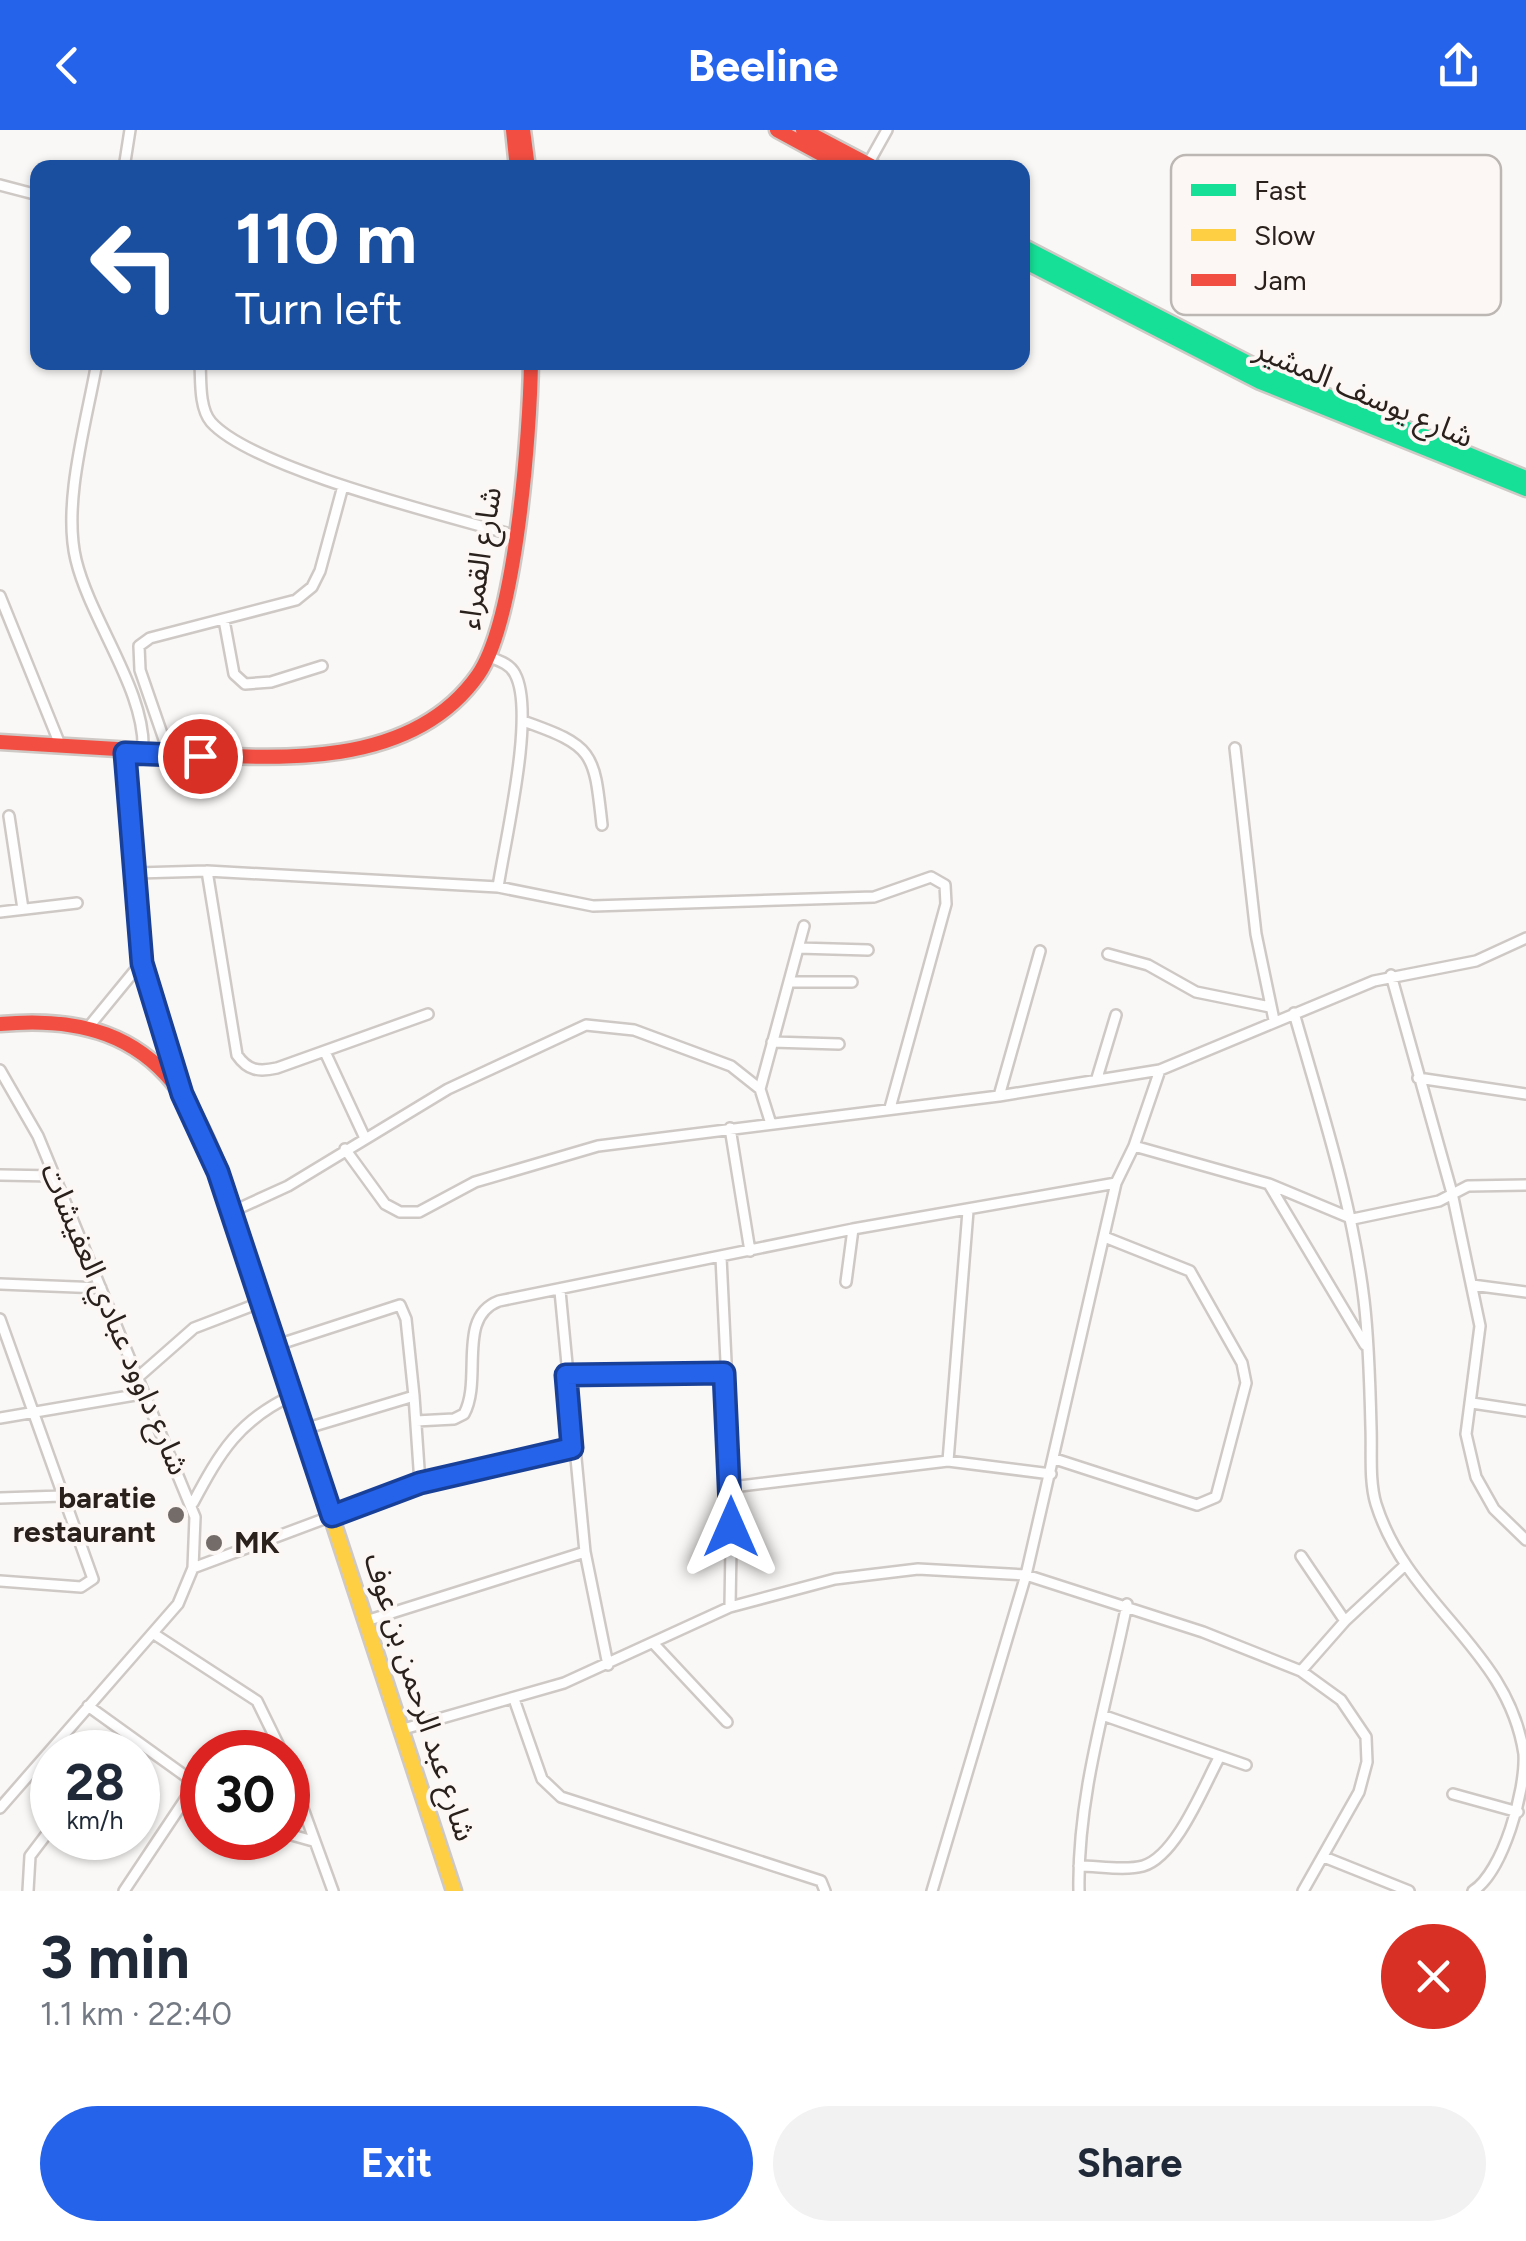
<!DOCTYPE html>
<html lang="en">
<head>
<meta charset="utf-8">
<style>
  :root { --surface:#fff; --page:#f2f2f3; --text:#1f2937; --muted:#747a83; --accent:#2563eb }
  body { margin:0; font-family:Figtree,"Noto Sans Arabic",sans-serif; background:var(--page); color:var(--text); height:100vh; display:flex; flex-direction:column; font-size:38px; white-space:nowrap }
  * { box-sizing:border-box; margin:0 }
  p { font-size:32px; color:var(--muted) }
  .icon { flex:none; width:55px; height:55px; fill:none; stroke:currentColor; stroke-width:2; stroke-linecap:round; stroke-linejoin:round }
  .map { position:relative; height:1761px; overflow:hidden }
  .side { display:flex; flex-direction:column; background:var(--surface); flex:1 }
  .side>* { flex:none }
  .banner { position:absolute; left:30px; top:30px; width:1000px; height:210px; border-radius:20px; box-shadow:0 2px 8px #0004; background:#1a4fa0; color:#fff; overflow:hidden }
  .speed { position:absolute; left:30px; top:1600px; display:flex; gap:20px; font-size:50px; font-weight:700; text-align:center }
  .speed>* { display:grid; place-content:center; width:130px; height:130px; border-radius:50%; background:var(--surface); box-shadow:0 2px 8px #0004; line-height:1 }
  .speed small { font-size:25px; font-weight:400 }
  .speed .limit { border:15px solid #d22; background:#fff; color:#111 }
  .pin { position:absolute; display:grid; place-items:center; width:85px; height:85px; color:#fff; margin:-42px; border:5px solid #fff; border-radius:50%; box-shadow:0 2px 10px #0007 }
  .me { position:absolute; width:110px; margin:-55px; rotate:0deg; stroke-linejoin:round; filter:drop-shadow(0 0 8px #0008) }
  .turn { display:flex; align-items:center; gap:35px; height:210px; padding:0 40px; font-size:45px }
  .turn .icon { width:130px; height:130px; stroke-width:2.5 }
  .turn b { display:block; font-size:70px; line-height:85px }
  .round { display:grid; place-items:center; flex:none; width:105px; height:105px; border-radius:52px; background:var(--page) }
  .summary { display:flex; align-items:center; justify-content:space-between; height:170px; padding:0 40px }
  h1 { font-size:60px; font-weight:700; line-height:75px }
  .cta { display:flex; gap:20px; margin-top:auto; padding:20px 40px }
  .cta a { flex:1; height:115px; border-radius:60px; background:var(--accent); color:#fff; font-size:40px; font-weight:700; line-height:115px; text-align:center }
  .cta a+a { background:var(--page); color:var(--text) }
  header { display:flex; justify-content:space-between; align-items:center; height:130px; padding:0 40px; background:var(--accent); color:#fff; font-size:45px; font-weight:700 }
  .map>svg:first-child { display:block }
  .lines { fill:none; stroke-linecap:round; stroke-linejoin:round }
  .street-casing { stroke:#cfc9c6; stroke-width:14 }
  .fast-casing { stroke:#cfc9c6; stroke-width:19 }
  .slow-casing { stroke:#cfc9c6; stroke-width:19 }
  .jam-casing { stroke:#cfc9c6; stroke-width:19 }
  .street { stroke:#fefefe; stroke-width:9 }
  .fast { stroke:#16e098; stroke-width:14 }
  .slow { stroke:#ffcf43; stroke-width:14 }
  .jam { stroke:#f24e42; stroke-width:14 }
  .route-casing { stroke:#184099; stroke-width:25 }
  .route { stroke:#2563eb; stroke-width:18 }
  .poi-dot { fill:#736c68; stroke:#fcf7f4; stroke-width:4 }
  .labels { text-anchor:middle; stroke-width:8; stroke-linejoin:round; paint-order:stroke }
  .street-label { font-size:30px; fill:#2a211c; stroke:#fcf7f4 }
  .poi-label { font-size:30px; font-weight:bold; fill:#2a211c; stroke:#fcf7f4; text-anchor:end }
  .key { fill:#fcf7f4; stroke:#bdb7b3; stroke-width:2.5 }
  .key-label { font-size:28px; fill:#2a211c }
</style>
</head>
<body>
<header><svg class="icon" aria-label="back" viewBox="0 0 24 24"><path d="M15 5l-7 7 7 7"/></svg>Beeline<svg class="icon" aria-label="share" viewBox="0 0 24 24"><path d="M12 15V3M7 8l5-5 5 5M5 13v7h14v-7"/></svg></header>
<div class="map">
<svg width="1526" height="1761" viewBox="0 0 1526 1761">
  <rect width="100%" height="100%" fill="#faf8f6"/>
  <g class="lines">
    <g class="street-casing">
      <path id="street" d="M868,34l19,-34
        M124,38l6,-38
        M0,55l38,10
        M97,232c-10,58 -35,141 -21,198 15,62 71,132 67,193
        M200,232c1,18 -1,46 11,60 42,47 237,94 302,113
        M0,466l61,151
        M224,490l10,54 11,10 26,-2 51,-16
        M489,527c11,4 21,7 26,17 21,39 -10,166 -17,213
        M523,591c72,25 71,32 79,104
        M1235,618l21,186 18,86
        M125,623l16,210 39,126
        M169,624l-29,-84 -1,-24 11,-8 146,-38 16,-13 8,-16 23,-85
        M9,686l14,93
        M207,741l30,184c11,16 22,17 40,13l151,-54
        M137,743l70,-2 291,16 95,19 281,-9 57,-20 14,8 1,19 -56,204
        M0,782l77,-9
        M798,818l70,2
        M1108,824l40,11 48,27 74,15
        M1391,845l61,218 28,133 -14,108 10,43 18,32 32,31
        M789,852h63
        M1294,883c27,95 58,188 70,287 5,42 6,86 7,128 1,24 -2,53 5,76 32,102 132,144 148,250 2,36 -21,118 -51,137
        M91,894l50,-61
        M772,912l67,2
        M325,922l39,84
        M0,940l38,66 157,381 -2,51 -15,36 -178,204
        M1097,948l19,-63
        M1418,948l108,16
        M760,959l44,-163
        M999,966l41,-145
        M730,998l20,123
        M1134,1016l135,38 84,35 86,-18 29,-15 58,-1
        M345,1019l40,55 15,8h19l56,-30 123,-36 401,-50 161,-26 214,-89 102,-20 50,-23
        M0,1045l54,1
        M1270,1056l95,159
        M231,1082l57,-26 160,-97 138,-64 48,5 97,36 29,23 11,35
        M721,1127l11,230 -2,120
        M846,1152l7,-53
        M0,1154l101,4
        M1472,1155l54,7
        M560,1161l25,261 23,113
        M0,1189l93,260 -12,8 -81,-6
        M277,1215l123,-40 6,14 8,77
        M566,1245l158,-2
        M136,1249l58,-51 68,-26
        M1472,1273l54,8
        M0,1288l141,-24
        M416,1291l38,-2 10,-5c19,-35 -8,-97 35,-113l354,-72 263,-46
        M304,1299l110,-33 6,87
        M1055,1329l142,46 19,-8 30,-114 -4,-20 -52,-92 -83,-33
        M948,1331l20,-250
        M732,1357l216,-26 103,13
        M0,1368l62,-2
        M193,1373c27,-51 46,-83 100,-108
        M1301,1426l44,65
        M193,1438l227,-85 153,-35
        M366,1491l219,-69
        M154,1504l103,67 25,51
        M654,1514l73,78
        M1301,1541l44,-50 58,-54
        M514,1569l28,80 19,18 260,84 4,10
        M88,1576l114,82
        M1105,1586l141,49
        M400,1600l164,-47 166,-76 105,-28 83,-10 108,6 177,57 98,39 40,29 25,37 1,25 -8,30 -56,99
        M114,1622l13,-16
        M288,1637l45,124
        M1453,1664l65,18
        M288,1704l25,7
        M1324,1727l85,34
        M1079,1736c19,0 46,5 64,0 34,-10 61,-81 77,-110
        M28,1761l2,-35 22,-29
        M124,1761l72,-108
        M932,1761l94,-316 90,-392 18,-37 26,-76
        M1079,1761c-2,-97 29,-192 48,-287"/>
    </g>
    <g class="fast-casing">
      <path id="fast" d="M1022,116l230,119 274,113
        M1022,130l238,122 266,107"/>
    </g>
    <g class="slow-casing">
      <path id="slow" d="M251,1141l203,620"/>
    </g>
    <g class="jam-casing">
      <path id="jam" d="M513,0l4,38
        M523,0l5,38
        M777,0l70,38
        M803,0l72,38
        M0,612c56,3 112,7 167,10 102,7 243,20 311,-77 38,-55 52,-242 53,-313
        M0,894c179,-17 209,104 251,247"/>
    </g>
    <use href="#street" class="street"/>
    <use href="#fast" class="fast"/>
    <use href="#slow" class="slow"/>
    <use href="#jam" class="jam"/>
  </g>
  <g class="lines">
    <g class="route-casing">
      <path id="route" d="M200,626l-75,-3 17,210 40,131 36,78 114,344 88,-33 152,-35 -6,-73 158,-2 7,154"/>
    </g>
    <use href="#route" class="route"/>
  </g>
  <g class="poi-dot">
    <circle cx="176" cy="1385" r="10"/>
    <circle cx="214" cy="1413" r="10"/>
  </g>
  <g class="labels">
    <g class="street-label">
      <text transform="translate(1364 263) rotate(23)" y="10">شارع يوسف المشير</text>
      <text transform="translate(480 428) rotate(-81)" y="10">شارع القمراء</text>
      <text transform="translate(115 1189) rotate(67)" y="10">شارع داوود عبادي العفيشات</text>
      <text transform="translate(420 1567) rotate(72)" y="10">شارع عبد الرحمن بن عوف</text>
    </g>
    <g class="poi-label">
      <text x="156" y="1378">baratie<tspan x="156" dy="34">restaurant</tspan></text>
      <text x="234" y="1423" text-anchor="start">MK</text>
    </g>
  </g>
  <rect x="1171" y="25" width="330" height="160" rx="15" class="key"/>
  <rect x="1191" y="54" width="45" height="12" fill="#16e098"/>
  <rect x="1191" y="99" width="45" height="12" fill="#ffcf43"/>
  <rect x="1191" y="144" width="45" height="12" fill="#f24e42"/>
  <g class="key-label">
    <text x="1254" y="70">Fast</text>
    <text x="1254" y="115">Slow</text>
    <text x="1254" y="160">Jam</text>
  </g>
</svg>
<div class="speed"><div>28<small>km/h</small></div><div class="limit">30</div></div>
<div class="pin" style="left:200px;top:626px;background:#d93025"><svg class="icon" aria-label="arrive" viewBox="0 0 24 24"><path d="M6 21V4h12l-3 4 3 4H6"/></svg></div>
<svg class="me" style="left:731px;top:1397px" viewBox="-20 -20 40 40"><path d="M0-17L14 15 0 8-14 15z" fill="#2563eb" stroke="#fff" stroke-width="4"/></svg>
<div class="banner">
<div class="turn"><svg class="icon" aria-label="left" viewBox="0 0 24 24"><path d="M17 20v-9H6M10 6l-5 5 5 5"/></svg><div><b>110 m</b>Turn left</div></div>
</div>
</div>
<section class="side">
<div class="summary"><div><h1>3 min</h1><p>1.1 km · 22:40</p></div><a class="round" style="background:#d93025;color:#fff"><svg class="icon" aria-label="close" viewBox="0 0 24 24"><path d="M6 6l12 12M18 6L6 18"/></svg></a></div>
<div class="cta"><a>Exit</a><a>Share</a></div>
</section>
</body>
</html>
